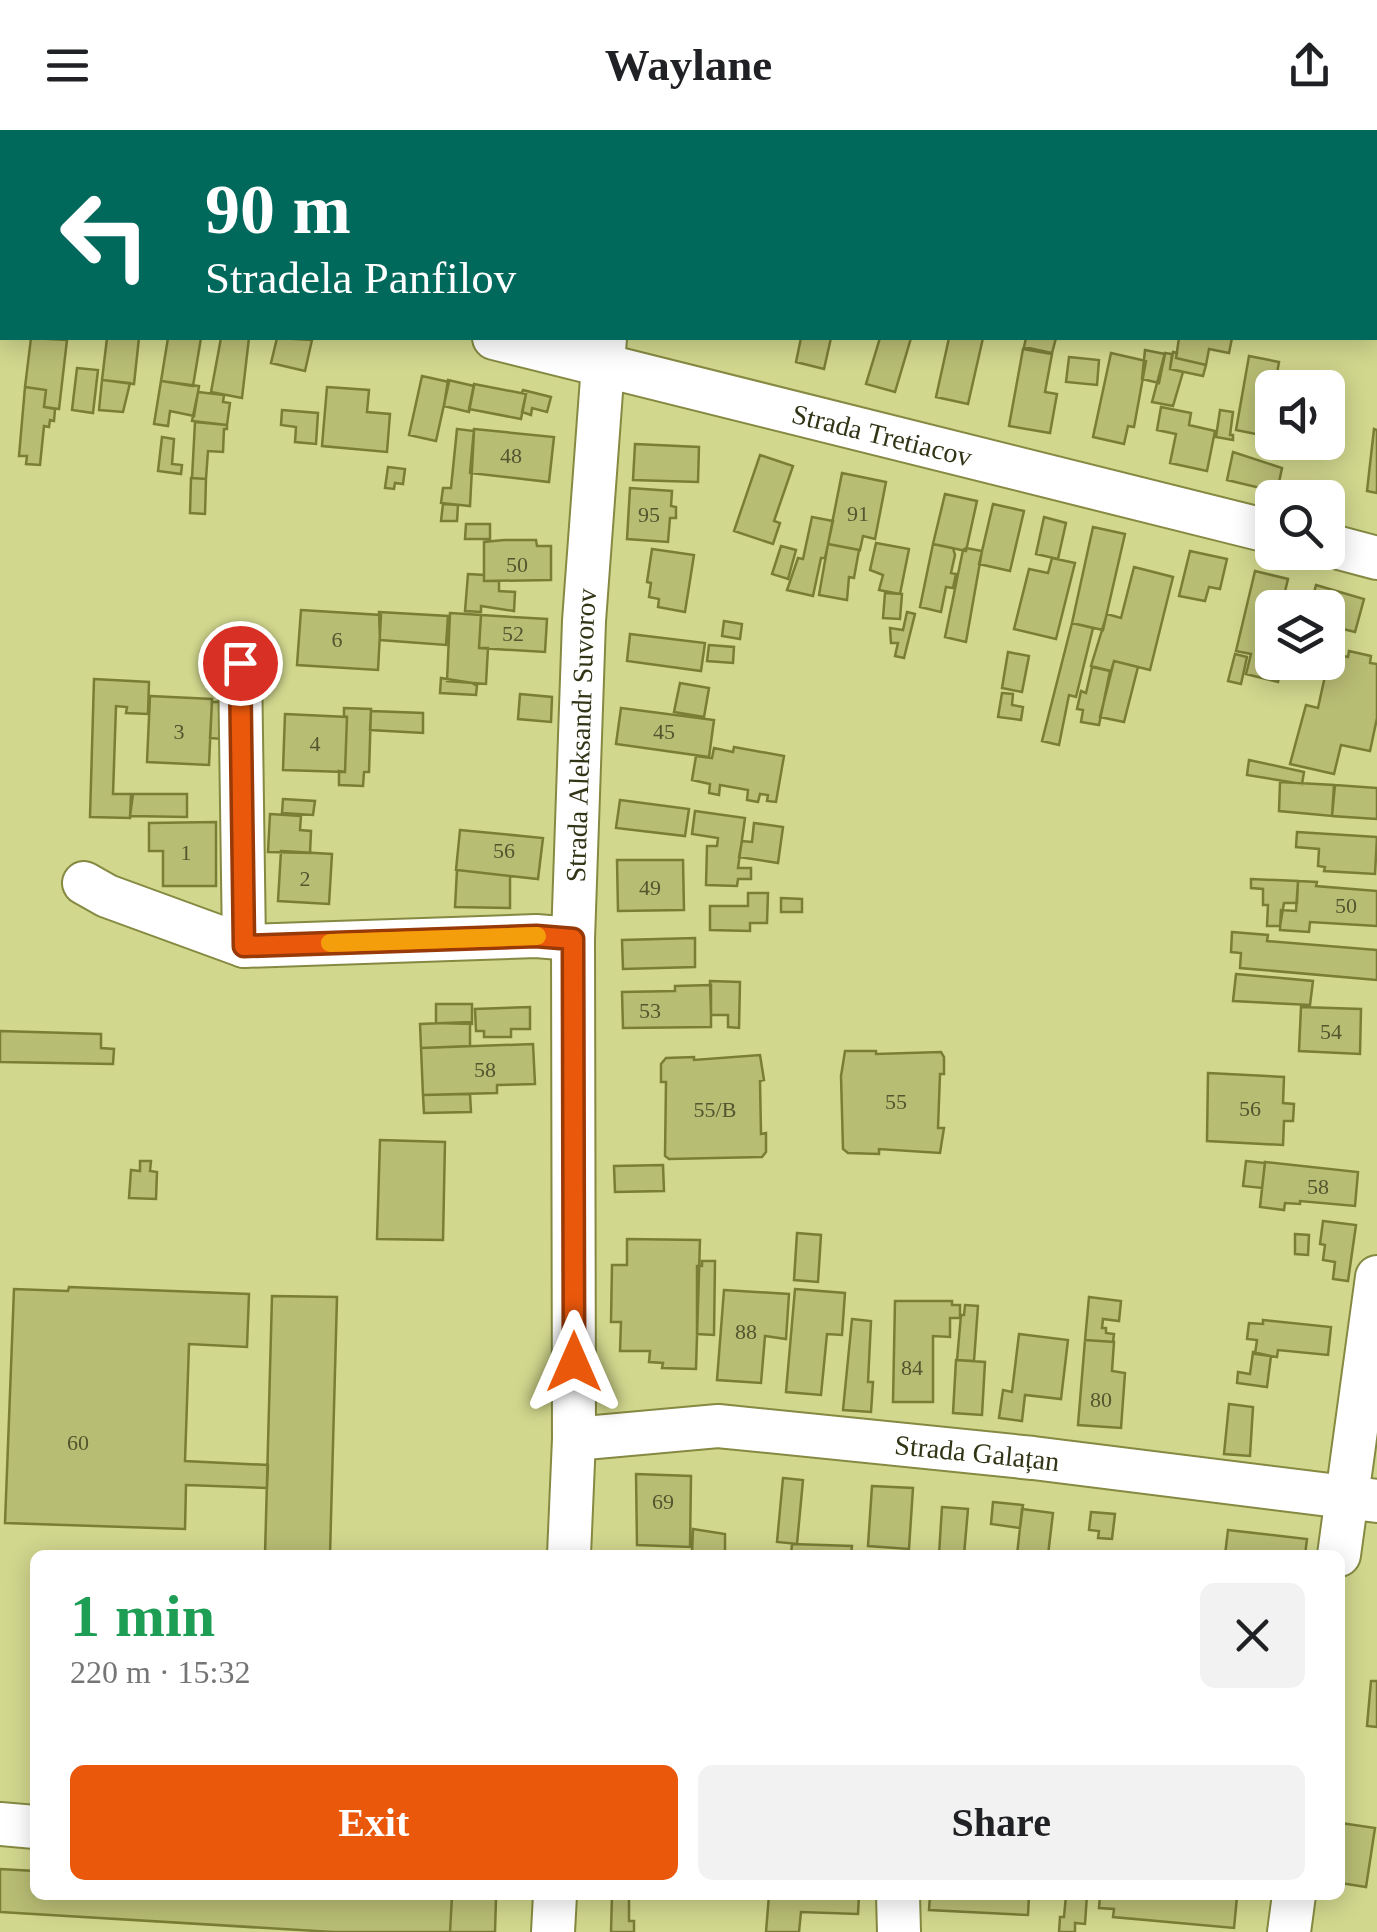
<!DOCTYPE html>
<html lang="en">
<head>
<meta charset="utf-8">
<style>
  :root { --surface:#fff; --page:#f2f2f2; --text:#202124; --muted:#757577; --accent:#ea580c }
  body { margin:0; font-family:"Times New Roman",serif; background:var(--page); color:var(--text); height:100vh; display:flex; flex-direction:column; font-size:38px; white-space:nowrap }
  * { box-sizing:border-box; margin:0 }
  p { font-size:32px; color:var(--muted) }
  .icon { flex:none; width:55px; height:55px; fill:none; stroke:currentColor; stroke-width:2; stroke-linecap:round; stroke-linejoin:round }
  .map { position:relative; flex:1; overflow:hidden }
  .side { position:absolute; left:30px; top:1420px; width:1315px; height:350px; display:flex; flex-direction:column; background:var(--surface); border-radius:15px; box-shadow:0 5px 25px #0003 }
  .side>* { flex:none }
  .banner { position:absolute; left:0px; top:0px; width:1378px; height:210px; box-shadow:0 5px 25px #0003; background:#00695c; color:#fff; overflow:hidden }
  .controls { position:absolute; left:1255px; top:240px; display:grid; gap:20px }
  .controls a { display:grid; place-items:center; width:90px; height:90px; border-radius:15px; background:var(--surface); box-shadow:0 5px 25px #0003; font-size:50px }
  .pin { position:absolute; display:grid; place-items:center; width:85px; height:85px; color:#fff; margin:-42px; border:5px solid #fff; border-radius:50%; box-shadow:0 2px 10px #0007 }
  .me { position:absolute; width:110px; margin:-55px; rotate:0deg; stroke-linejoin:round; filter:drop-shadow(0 0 8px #0008) }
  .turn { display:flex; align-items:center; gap:35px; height:210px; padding:0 40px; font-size:45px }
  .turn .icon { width:130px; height:130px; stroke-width:2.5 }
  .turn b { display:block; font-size:70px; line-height:85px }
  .round { display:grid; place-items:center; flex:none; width:105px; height:105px; border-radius:15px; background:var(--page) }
  .head { display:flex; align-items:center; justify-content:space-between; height:170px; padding:0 40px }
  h1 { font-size:60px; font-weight:600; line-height:75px; color:#1e9e55 }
  .primary-button { display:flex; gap:20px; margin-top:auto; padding:20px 40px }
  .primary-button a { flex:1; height:115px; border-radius:15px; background:var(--accent); color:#fff; font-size:40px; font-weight:600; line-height:115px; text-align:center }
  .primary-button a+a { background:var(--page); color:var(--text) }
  header { display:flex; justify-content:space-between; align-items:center; height:130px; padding:0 40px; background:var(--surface); font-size:45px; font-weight:600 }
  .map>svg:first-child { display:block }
  .building { fill:#b8bd74; stroke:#797d35; stroke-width:2.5 }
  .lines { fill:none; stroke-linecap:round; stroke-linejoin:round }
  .minor-casing { stroke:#858941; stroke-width:46 }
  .minor { stroke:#fff; stroke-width:42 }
  .route-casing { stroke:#983908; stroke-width:25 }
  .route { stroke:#ea580c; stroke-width:18 }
  .slow { stroke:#f59e0b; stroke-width:18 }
  .labels { text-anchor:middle; stroke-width:8; stroke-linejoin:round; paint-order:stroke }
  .number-label { font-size:22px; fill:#54562e }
  .street-label { font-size:28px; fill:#323416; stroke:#dee499 }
</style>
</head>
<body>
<header><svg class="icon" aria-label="menu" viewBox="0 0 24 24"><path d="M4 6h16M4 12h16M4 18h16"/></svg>Waylane<svg class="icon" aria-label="share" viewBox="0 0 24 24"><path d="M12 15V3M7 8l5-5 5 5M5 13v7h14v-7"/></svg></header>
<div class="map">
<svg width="1377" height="1802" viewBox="0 0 1377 1802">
  <rect width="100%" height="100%" fill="#d1d78d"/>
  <path class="building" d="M31,208l36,2 -8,69 -15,-2 2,-17 -21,-3z
    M107,208h32l-5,46 -32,-4z
    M168,208h33l-8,48 -32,-5z
    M221,208h28l-7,60 -31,-6z
    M277,208l35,2 -7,31 -34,-8z
    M801,208h30l-7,31 -28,-7z
    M880,208h31l-16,54 -29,-8z
    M949,208h34l-15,66 -32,-7z
    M1026,208h30l-4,15 -28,-6z
    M1179,208h53l-3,15 -20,-4 -3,16 -30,-7z
    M1023,219l29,5 -7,38 12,2 -7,39 -41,-7z
    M1145,220l20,4 -6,29 -17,-4z
    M1173,222l4,1 -1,5 30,7 -3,11 -33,-7z
    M1111,223l35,8 -12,66 -6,-1 -4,18 -31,-7z
    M1165,223l7,1 -2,15 13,3 -10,34 -21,-4z
    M1249,226l30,6 -13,74 -30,-6z
    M1069,227l30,3 -2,25 -31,-3z
    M77,238l21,2 -5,43 -21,-3z
    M422,246l27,6 -13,59 -27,-6z
    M102,250l28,3 -7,29 -24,-2z
    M448,250l26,6 -5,26 -25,-6z
    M161,251l38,5 -5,30 -24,-5 -2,15 -14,-2z
    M474,254l52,10 -5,25 -52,-10z
    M25,257l21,3 -2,17 11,2 -1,12 -4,-1 -1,7 -5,-1 -4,39 -14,-1 1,-8h-8z
    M327,257l42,3 -2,22 23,2 -3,38 -65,-6z
    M523,260l28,7 -4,15 -15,-4 -1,7 -9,-3 4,-18 -4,-1z
    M198,262l26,3 -1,7 7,1 -3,22 -35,-4z
    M1161,277l30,6 -2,12 26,6 -8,40 -37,-8 6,-29 -19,-4z
    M282,280l36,3 -2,31 -21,-2 1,-15 -15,-2z
    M1220,280l13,2 -3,23h3v5l-17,-3z
    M195,292l32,3v4h-3l-1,23 -15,-1 -2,28 -14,-1z
    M457,299l17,2 -4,75 -29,-3 2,-15h8z
    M474,299l80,8 -5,45 -79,-9z
    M1374,299l3,1v63l-10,-2z
    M162,307l12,2 -2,25 10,1 -1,9 -23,-3z
    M635,314l64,3 -1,35 -65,-2z
    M1233,322l49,16 -5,24 -50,-12z
    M760,325l33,11 -19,55 6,2 -7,21 -39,-13z
    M388,337l17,2 -2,15 -8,-1 -1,6 -9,-1z
    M842,343l44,9 -11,57 -12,-3 -3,14 -32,-6z
    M191,348l15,1 -1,35 -15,-1z
    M630,358l42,3 -1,15 5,1v11h-6l-2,24 -41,-3z
    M945,364l32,7 -11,50 -33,-7z
    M443,374l15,1 -1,16h-16z
    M993,374l31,7 -14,60 -31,-7z
    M812,387l21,4 -8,37h-4l-8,38 -26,-6 11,-32 5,1z
    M1044,387l22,6 -8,36 -22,-5z
    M466,394h24v15h-25z
    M1093,397l32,7 -22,96 -31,-7z
    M504,410h32l1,6h14v34l-67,1v-39z
    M876,413l33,6 -9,45 -21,-4 4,-15 -13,-5z
    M828,414l31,6 -5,28 -5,-1 -2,23 -28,-5z
    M933,414l20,4 2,7 -4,18 5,1 -3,14 -7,-1 -5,25 -21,-5z
    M781,416l15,4 -8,29 -16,-5z
    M966,418l16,3 -16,91 -21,-5 18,-87z
    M652,419l42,6 -9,57 -27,-5 1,-8 -10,-2 2,-14 -4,-1z
    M1190,421l37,8 -7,30 -11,-2 -4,14 -26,-5z
    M1052,428l23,5 -19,76 -42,-10 15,-60 19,4z
    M1134,437l39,10 -23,93 -36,-9 -3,10 -20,-5 16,-52 14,4z
    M1255,441l33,8 -7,29h-9v54h11l-5,20 -32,-8 5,-20 -15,-3z
    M468,444l16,1v6h15v10l16,1 -1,19 -33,-5v6l-16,-1z
    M1316,455l48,14 -9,33 -16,-4 2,-9 -12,-3 -1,6v-14h-18z
    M885,463l17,1 -2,25 -17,-1z
    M301,480l80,5 -3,55 -81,-5z
    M379,482l69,4 -2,29 -66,-5z
    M907,482l8,2 -11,44 -9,-2 3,-13h-7l-1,-15 13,2z
    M450,483l31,2 -2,33h9l-2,36 -39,-3z
    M481,485l66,4 -2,33 -66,-4z
    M724,491l18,3 -2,15 -18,-3z
    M1072,493l21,5 -17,69 -7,-2 -10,50 -17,-4z
    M630,504l75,9 -4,28 -74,-10z
    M709,515l25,2 -1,16 -26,-2z
    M1349,521l22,5 -1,7 7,1v54l-7,33 -29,-6 -7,29 -44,-10 16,-59 12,3 12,-55 18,4z
    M1008,522l21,4 -7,36 -20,-4z
    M1235,524l12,3 -6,27 -13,-3z
    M1114,531l24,6 -14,55 -24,-5z
    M1092,537l18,4 -11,54 -18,-3 2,-12 -6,-1 4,-18 5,2z
    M441,548l31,5 5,3 -1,9 -36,-2z
    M94,549l55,3 -1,32 -22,-1 1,-6 -11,-1 -3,88h18l-1,24 -40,-1z
    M680,553l29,5 -5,29 -30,-5z
    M1002,563l11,1 -1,11 11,2 -2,13 -23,-3z
    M520,564l32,3 -1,25 -33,-3z
    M150,566l62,3 -3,66 -62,-3z
    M212,572h13l-1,37 -14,-1z
    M344,578l27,1 -2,63h-5l-1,14 -24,-1v-14l6,1 2,-55 -3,-1z
    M621,578l93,12 -5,37 -93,-13z
    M371,581l52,2v20l-53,-3z
    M285,584l62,3 -2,55 -62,-2z
    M734,617l50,9 -8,46 -9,-1 1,-6 -8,-1 -2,8 -11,-2 1,-10 -28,-5 -1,10 -10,-2 1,-9 -18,-4 4,-24 16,2 2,-10 19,4z
    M1249,630l55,12 -2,12 -55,-9z
    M1280,652l54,3 -2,31 -53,-5z
    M1335,655l42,3v31l-45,-3z
    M133,664h54v23l-57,-1z
    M283,669l32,2 -2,14 -31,-2z
    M620,670l69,9 -4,27 -69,-8z
    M695,681l50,7 -7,50h13v11h-13l-1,7 -31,-1 1,-39h10l1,-8 -26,-4z
    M270,684l31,2 -1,14 11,1 -1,22 -42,-1z
    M216,692v64h-53v-35h-14v-28z
    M754,693l29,4 -5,36 -39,-6 3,-16 10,1z
    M460,700l83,8 -5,41 -82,-9z
    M1297,702l80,5 -2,37 -51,-3 1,-4 -7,-1 1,-17 -23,-2z
    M281,721l51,3 -3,50 -51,-3z
    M617,730h66l1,50 -66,1z
    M457,740l53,6v32l-55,-1z
    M1251,749l47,2 -1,22h-13l-4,23h-13l1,-21h-5v-16l-12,-1z
    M1298,751l19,1 -1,4 61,5v35l-67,-4 -1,10 -29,-2 1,-20 15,1z
    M748,763h20l-1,30h-17v8l-40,-1v-24h38z
    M781,768l21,1v13h-21z
    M1232,802l36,3 -1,6 110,9v30l-137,-12 1,-15 -10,-1z
    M695,808v29l-72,2 -1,-29z
    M1236,844l77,7 -3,24 -77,-4z
    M710,851l30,1 -1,46 -11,-1v-12h-17z
    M711,855v42l-88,1 -1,-36 53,-1v-5z
    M436,874h36v20l-36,-1z
    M530,877v22h-19v8h-27v-6h-8l-1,-22z
    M1301,877l60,2 -1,45 -61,-3z
    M470,892v24l-49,2 -1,-24z
    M0,901l101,3v14l13,1 -1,15 -113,-2z
    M533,914l2,40 -38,1v8l-74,2 -2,-47z
    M845,921h31v3l65,-2 3,5v17h-4l-2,54h6l-4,25 -61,-4v5l-31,-1 -5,-4 -2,-73z
    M760,925l4,25 -4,1 1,53 5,-1v19l-4,5 -93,2 -4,-3 1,-74h-5v-18l5,-6 28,-1v3z
    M1208,943l76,4 -1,26 11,1 -1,17h-9l-1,24 -76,-4z
    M470,964l1,18 -47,1 -1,-18z
    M380,1010l65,2 -2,98 -66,-1z
    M140,1031h11l-1,10 7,1 -1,27 -27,-1 2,-28 9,1z
    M1246,1031l19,2 -3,25 -19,-2z
    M1265,1032l93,10 -3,34 -55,-5v3l-15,-1 -1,7 -24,-3z
    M663,1035l1,26 -49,1 -1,-26z
    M1323,1091l33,4 -8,56 -15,-2 2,-17 -12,-2 2,-15 -5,-1z
    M797,1103l24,2 -3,47 -24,-2z
    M1295,1104l14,1 -1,20 -13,-1z
    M627,1109l73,1 -4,129 -34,-1 1,-5 -14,-1 1,-11h-30l1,-29h-10l1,-57h15z
    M702,1131h13l-1,74 -17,-1v-68h5z
    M69,1157l180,7 -2,53 -58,-3 -4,117 83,4 -1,23 -81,-3 -1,44 -180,-6 9,-234 54,2z
    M795,1159l50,4 -3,42 -15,-1 -6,61 -35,-3z
    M724,1160l65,4 -3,45 -21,-3 -4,47 -44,-3z
    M272,1166l65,1 -7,258h-65z
    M1089,1167l32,4 -2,20 -16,-2 -1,9h4v5l8,1 -1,8 -28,-2z
    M895,1171h57v4h8v13h-10v19l-17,-1v66h-40z
    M965,1175l13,1 -4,55 -17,-1 4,-45h3z
    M852,1189l19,2 -3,61h5l-2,30 -28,-2z
    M1263,1190l68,7 -3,28 -50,-5 -1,7 -22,-3 2,-14 -10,-1 2,-16 14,1z
    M1019,1204l49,6 -7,59 -36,-4 -3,26 -23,-3 4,-28 9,2z
    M1085,1210l29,2 -2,29 13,2 -4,55 -43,-3z
    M1253,1222l18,4 -4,31 -30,-4 1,-11 12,2z
    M956,1230l29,2 -3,53 -29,-2z
    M1229,1274l24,3 -3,49 -26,-2z
    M636,1344l55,2 -1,71 -53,-2z
    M783,1348l20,2 -6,64 -20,-2z
    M872,1356l41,2 -4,61 -41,-3z
    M993,1372l30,3 -3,23 -29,-4z
    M942,1377l26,2 -4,46h-25z
    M1022,1379l31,4 -5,42h-31z
    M1091,1382l24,2 -3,25 -14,-1 1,-7 -10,-1z
    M693,1399l32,5v21h-33z
    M1228,1400l79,9 -2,16h-80z
    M792,1414l60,2 -1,9h-60z
    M1371,1551h6v46l-10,-1z
    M1341,1693l34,5 -9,59 -26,-4z
    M0,1739l35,2v24l417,1 -2,36h-117l-333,-20z
    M612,1765h17v26h5v11h-23z
    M769,1765h90l-1,19 -57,-2 -2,20h-33z
    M930,1765h99l-1,20 -99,-5z
    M1066,1765h21l-2,29 -10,-1v9h-16l1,-15h4z
    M1100,1765l137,2 -3,31 -121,-11 1,-8 -15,-1z
    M452,1766l44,2 -1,34h-45z"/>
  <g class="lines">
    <g class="minor-casing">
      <g id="minor">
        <path d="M1070,0v2"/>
        <path d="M91,2v-2"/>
        <path d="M632,2v-2"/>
        <path d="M0,86l2,1"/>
        <path d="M1375,170l2,1"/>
        <path id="s1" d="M494,208l778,194"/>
        <path d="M1328,415l49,13"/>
        <path d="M240,533l4,283"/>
        <path d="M84,753l23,13 137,50 292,-10 37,3"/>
        <path id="s2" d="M574,1309l144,-13 315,32 344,43"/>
        <path id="s3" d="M569,1425l5,-116 -1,-500 11,-318 21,-283"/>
        <path d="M1339,1425l38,-278"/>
        <path d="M0,1694l35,3"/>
        <path d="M898,1765l1,37"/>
        <path d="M553,1802l2,-37"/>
        <path d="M1289,1802l5,-37"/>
      </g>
    </g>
    <use href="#minor" class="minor"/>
  </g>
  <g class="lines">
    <g class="route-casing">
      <path id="route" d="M240,533l4,283 292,-10 37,3 1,423"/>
    </g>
    <use href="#route" class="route"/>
    <path class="slow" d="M330,813l207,-7"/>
  </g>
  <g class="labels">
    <g class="number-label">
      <text x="511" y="333">48</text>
      <text x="858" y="391">91</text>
      <text x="649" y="392">95</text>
      <text x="517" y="442">50</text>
      <text x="513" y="511">52</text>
      <text x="337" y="517">6</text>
      <text x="179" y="609">3</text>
      <text x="664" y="609">45</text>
      <text x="315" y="621">4</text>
      <text x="504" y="728">56</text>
      <text x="186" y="730">1</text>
      <text x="305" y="756">2</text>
      <text x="650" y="765">49</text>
      <text x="1346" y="783">50</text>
      <text x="650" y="888">53</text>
      <text x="1331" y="909">54</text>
      <text x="485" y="947">58</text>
      <text x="896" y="979">55</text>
      <text x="1250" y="986">56</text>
      <text x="715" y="987">55/B</text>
      <text x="1318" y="1064">58</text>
      <text x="746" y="1209">88</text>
      <text x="912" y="1245">84</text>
      <text x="1101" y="1277">80</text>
      <text x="78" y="1320">60</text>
      <text x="663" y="1379">69</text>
    </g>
    <g class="street-label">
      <text dy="10" stroke="none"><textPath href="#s1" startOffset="400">Strada Tretiacov</textPath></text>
      <text dy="10" stroke="none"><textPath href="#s3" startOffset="820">Strada Aleksandr Suvorov</textPath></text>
      <text dy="10" stroke="none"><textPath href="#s2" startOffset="405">Strada Galațan</textPath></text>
    </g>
  </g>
</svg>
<div class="controls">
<a><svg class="icon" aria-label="sound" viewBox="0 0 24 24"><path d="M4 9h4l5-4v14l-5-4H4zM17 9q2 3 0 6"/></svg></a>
<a><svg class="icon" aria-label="search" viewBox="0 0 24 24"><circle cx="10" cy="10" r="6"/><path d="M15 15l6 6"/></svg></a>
<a><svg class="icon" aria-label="layers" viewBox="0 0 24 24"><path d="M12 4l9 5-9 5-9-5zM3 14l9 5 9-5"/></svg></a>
</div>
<div class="pin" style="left:240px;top:533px;background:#d93025"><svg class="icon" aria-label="arrive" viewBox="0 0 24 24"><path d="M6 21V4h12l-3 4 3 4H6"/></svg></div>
<svg class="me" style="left:574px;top:1232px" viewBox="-20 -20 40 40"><path d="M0-17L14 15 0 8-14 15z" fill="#ea580c" stroke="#fff" stroke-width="4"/></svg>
<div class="banner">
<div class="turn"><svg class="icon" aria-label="left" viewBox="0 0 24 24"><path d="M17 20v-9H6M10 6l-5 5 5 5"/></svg><div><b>90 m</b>Stradela Panfilov</div></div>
</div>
<section class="side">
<div class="head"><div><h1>1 min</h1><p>220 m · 15:32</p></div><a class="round"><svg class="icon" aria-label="close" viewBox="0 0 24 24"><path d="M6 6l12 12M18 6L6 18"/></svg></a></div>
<div class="primary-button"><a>Exit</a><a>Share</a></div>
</section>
</div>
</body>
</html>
